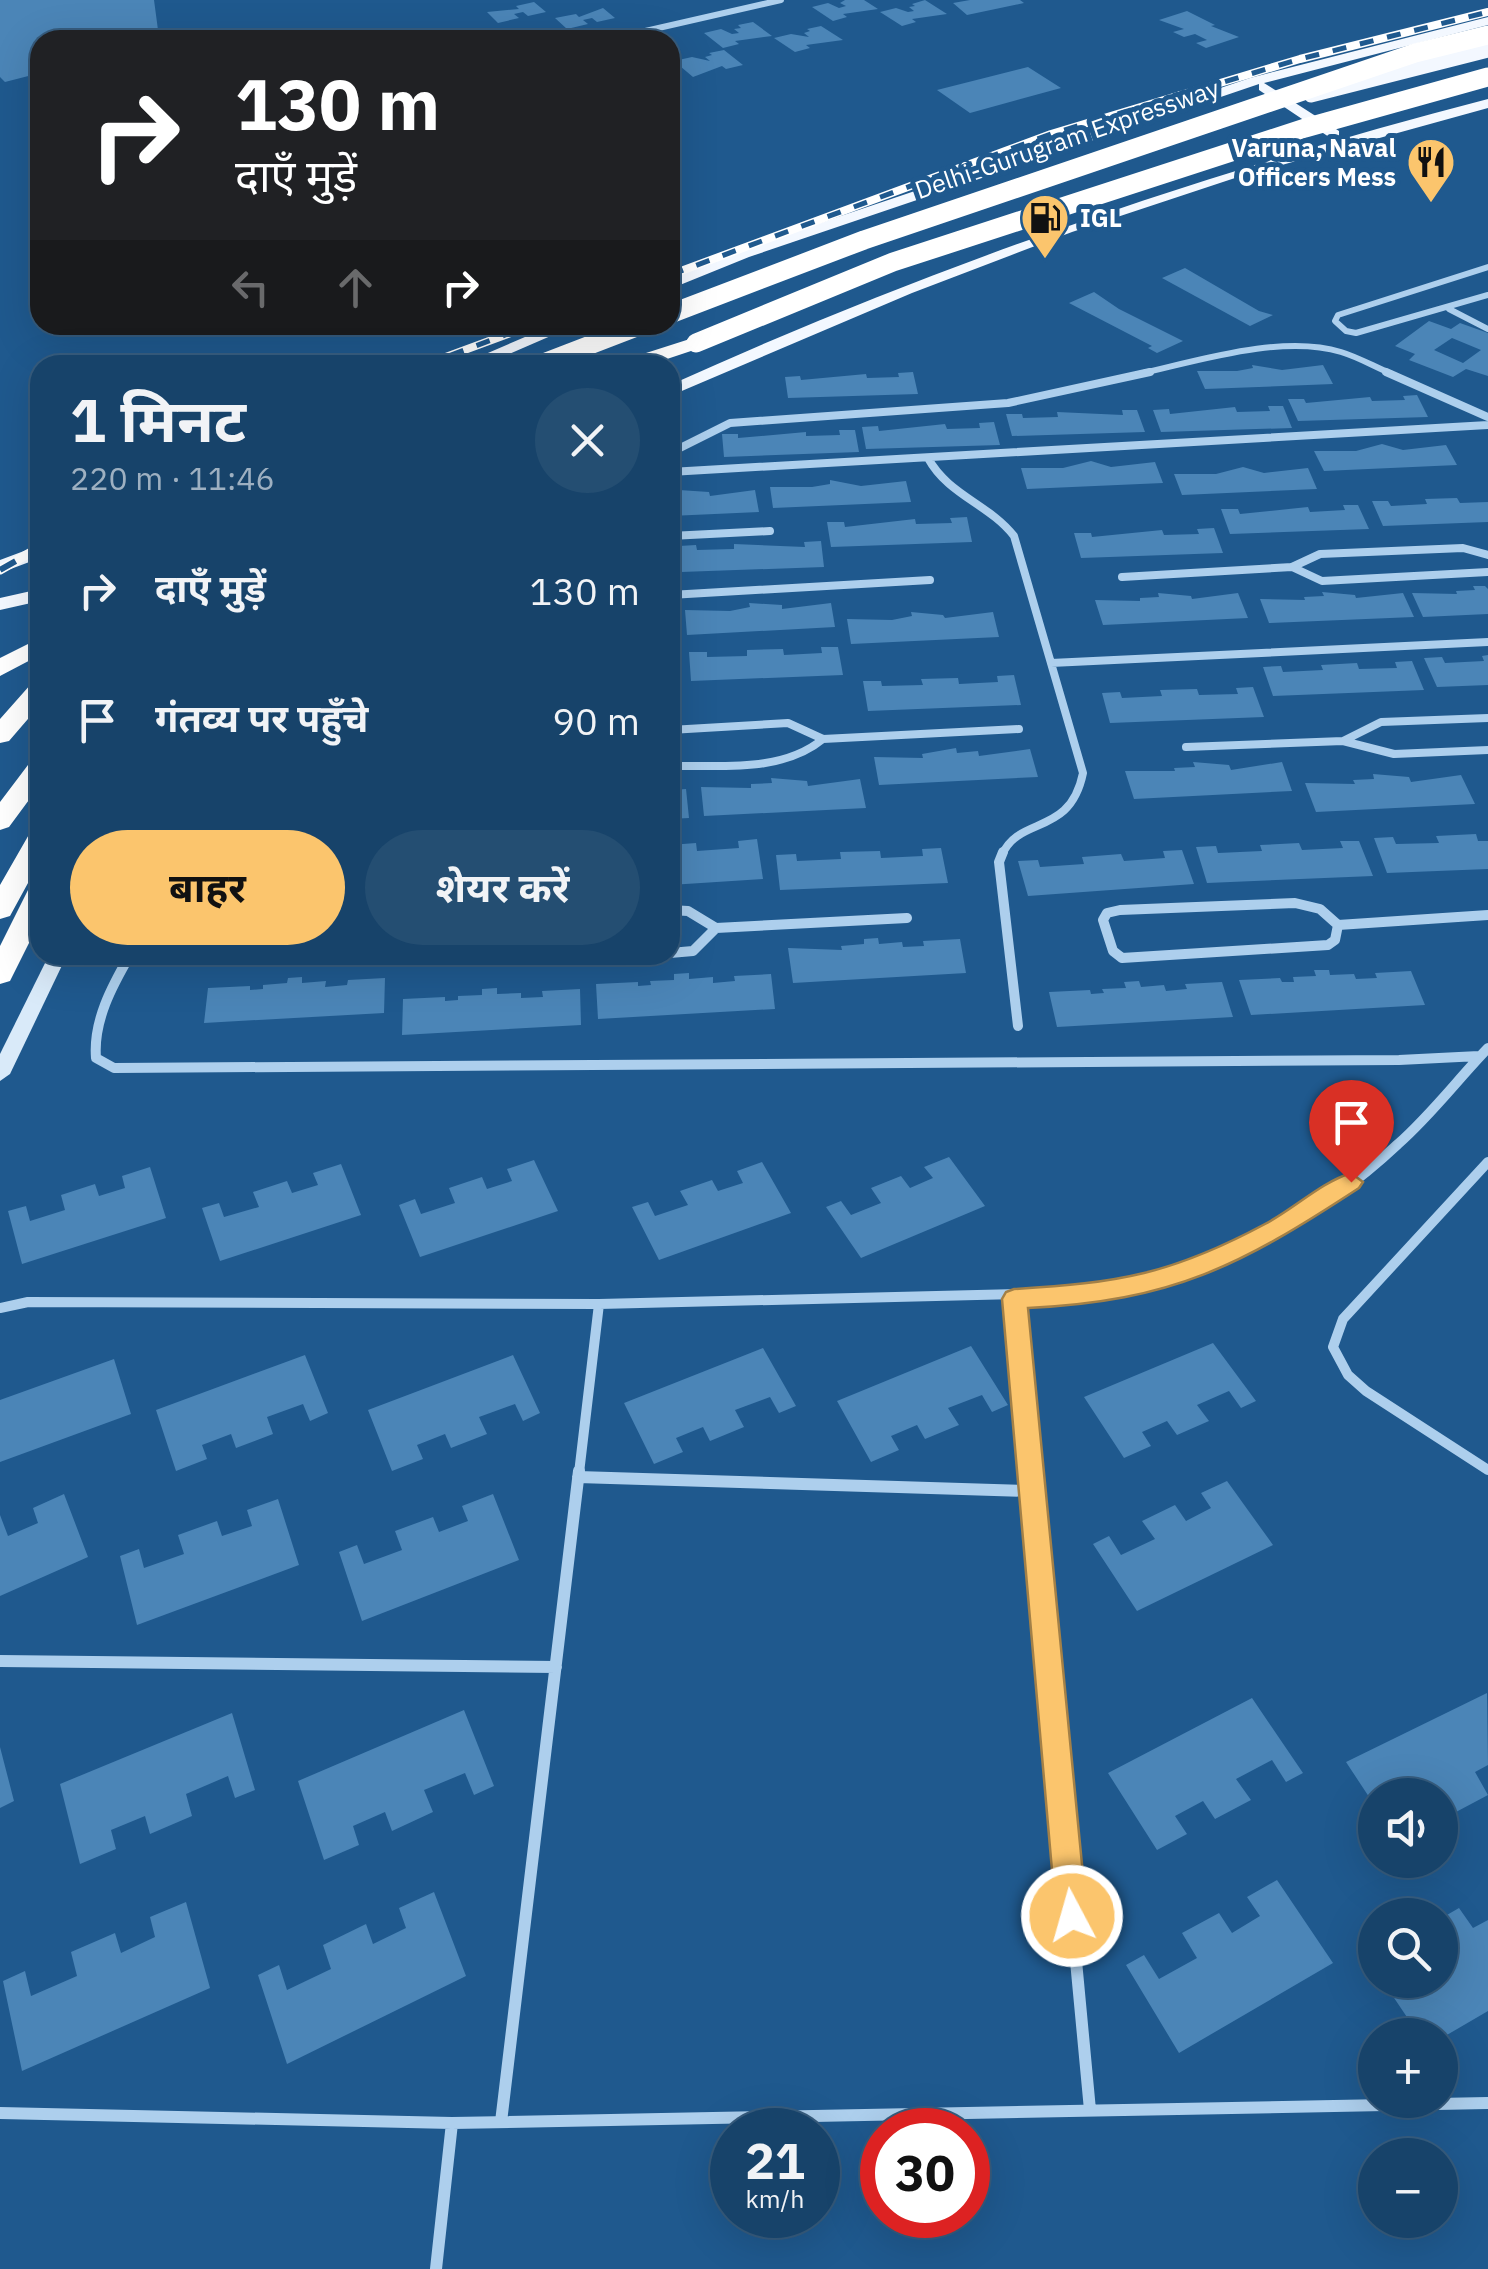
<!DOCTYPE html>
<html lang="hi">
<head>
<meta charset="utf-8">
<style>
  :root { --surface:#17436a; --page:#244e72; --text:#f1f3f6; --muted:#9eb0c1; --line:#365c7e; --accent:#fbc56d }
  body { margin:0; font-family:"IBM Plex Sans","Noto Sans Devanagari",sans-serif; background:var(--page); color:var(--text); height:100vh; display:flex; flex-direction:column; font-size:38px; white-space:nowrap }
  * { box-sizing:border-box; margin:0 }
  p { font-size:32px; color:var(--muted) }
  .icon { flex:none; width:55px; height:55px; fill:none; stroke:currentColor; stroke-width:2; stroke-linecap:round; stroke-linejoin:round }
  .map { position:relative; flex:1; overflow:hidden }
  .panel { position:absolute; left:30px; top:355px; width:650px; height:610px; display:flex; flex-direction:column; background:var(--surface); border-radius:30px; box-shadow:0 10px 40px #0002,0 0 0 2px var(--line) }
  .panel>* { flex:none }
  .hud { position:absolute; left:30px; top:30px; width:650px; height:305px; border-radius:30px; box-shadow:0 10px 40px #0002,0 0 0 2px var(--line); background:#202124; color:#fff; overflow:hidden }
  .fabs { position:absolute; left:1358px; top:1778px; display:grid; gap:20px }
  .fabs a { display:grid; place-items:center; width:100px; height:100px; border-radius:50%; background:var(--surface); box-shadow:0 10px 40px #0002,0 0 0 2px var(--line); font-size:50px }
  .speed { position:absolute; left:710px; top:2108px; display:flex; gap:20px; font-size:50px; font-weight:700; text-align:center }
  .speed>* { display:grid; place-content:center; width:130px; height:130px; border-radius:50%; background:var(--surface); box-shadow:0 10px 40px #0002,0 0 0 2px var(--line); line-height:1 }
  .speed small { font-size:25px; font-weight:400 }
  .speed .limit { border:15px solid #d22; background:#fff; color:#111 }
  .pin { position:absolute; display:grid; place-items:center; width:85px; height:85px; color:#fff; margin:-102px -42px; border-radius:50% 50% 50% 0; rotate:-45deg; box-shadow:0 0 10px #0007 }
  .pin .icon { rotate:45deg }
  .me { position:absolute; width:110px; margin:-55px; rotate:354deg; stroke-linejoin:round; filter:drop-shadow(0 0 8px #0008) }
  .turn { display:flex; align-items:center; gap:35px; height:210px; padding:0 40px; font-size:45px }
  .turn .icon { width:130px; height:130px; stroke-width:2.5 }
  .turn b { display:block; font-size:70px; line-height:85px }
  .lanes { display:flex; align-items:center; height:95px; padding:0 40px; background:#0003; justify-content:center; gap:50px; direction:ltr }
  .lanes .off { opacity:.35 }
  .round { display:grid; place-items:center; flex:none; width:105px; height:105px; border-radius:52px; background:var(--page) }
  .overview { display:flex; align-items:center; justify-content:space-between; height:170px; padding:0 40px }
  h1 { font-size:60px; font-weight:700; line-height:75px }
  .button { display:flex; gap:20px; margin-top:auto; padding:20px 40px }
  .button a { flex:1; height:115px; border-radius:60px; background:var(--accent); color:#111; font-size:40px; font-weight:700; line-height:115px; text-align:center }
  .button a+a { background:var(--page); color:var(--text) }
  ul { padding:0; list-style:none }
  li { display:flex; align-items:center; gap:30px; height:130px; padding:0 40px }
  li div { flex:1 }
  li b { display:block; font-size:38px }
  li em { font-style:normal }
  .map>svg:first-child { display:block }
  .building { fill:#4b85b7; fill-rule:evenodd }
  .lines { fill:none; stroke-linecap:round; stroke-linejoin:round }
  .minor-far3 { stroke:#adcfed; stroke-width:6 }
  .minor-far2 { stroke:#adcfed; stroke-width:8 }
  .minor-far1 { stroke:#adcfed; stroke-width:10 }
  .minor { stroke:#adcfed; stroke-width:12 }
  .secondary { fill:#d9eaf9; fill-rule:evenodd }
  .primary { fill:#f3f8ff; fill-rule:evenodd }
  .motorway { fill:#fff; fill-rule:evenodd }
  .rail-far1-casing { stroke:#fff; stroke-width:8 }
  .rail-casing { stroke:#fff; stroke-width:9 }
  .rail-far1 { stroke:#1f598e; stroke-width:5; stroke-dasharray:14; stroke-linecap:butt }
  .rail { stroke:#1f598e; stroke-width:6; stroke-dasharray:18; stroke-linecap:butt }
  .primary-bridge { stroke:#f3f8ff; stroke-width:15 }
  .motorway-bridge { stroke:#fff; stroke-width:19 }
  .route { fill:#fbc56d; stroke:#a38047; stroke-width:2.5 }
  .labels { text-anchor:middle; stroke-width:10; stroke-linejoin:round; paint-order:stroke }
  .far-street-label { font-size:25px; fill:#fff; stroke:#1f598e }
  .far-poi-label { font-size:25px; font-weight:bold; fill:#fff; stroke:#1f598e; text-anchor:end }
</style>
</head>
<body>
<div class="map">
<svg width="1488" height="2269" viewBox="0 0 1488 2269">
  <rect width="100%" height="100%" fill="#1f598e"/>
  <path class="building" d="M0,0h154l4,30 7,10h-125v33l-35,9 -5,-5z
    M845,0h19l14,9 -35,5 4,3 -14,4 -21,-14 16,-4 11,5 7,-2 -6,-3z
    M925,0l22,14 -35,5 4,3 -14,4 -22,-14 16,-4 12,4 6,-1 -5,-4 6,-1 -3,-2z
    M970,0h50l4,3 -57,12 -14,-12z
    M534,2l12,10 -18,4 -5,-4 -9,2 5,4 -21,5 -11,-11 32,-3 -3,-3z
    M603,8l12,10 -18,4 -5,-4 -9,2 5,4 -21,5 -12,-11 21,-4 3,3z
    M1187,11l28,14 -4,1 28,11 -33,11 -10,-5 11,-3 -12,-6 -11,3 -11,-5 11,-3 -25,-9z
    M753,22l19,14 -37,5 4,3 -16,4 -19,-15 17,-4 11,5 7,-1 -5,-4 7,-1 -3,-3z
    M821,26l22,14 -37,5 4,3 -15,4 -21,-14 17,-4 18,3 -5,-4 6,-2 -3,-2z
    M724,50l19,15 -17,4 -4,-3 -29,11 -19,-16 18,-4 18,4 -5,-4 7,-2 -3,-2z
    M1028,67l33,21 -91,25 -33,-23z
    M1185,268l74,43 14,4 -23,11 -88,-48z
    M1094,292l25,17 64,32 -26,12 -9,-5 4,-2 -83,-43z
    M1429,321l22,8 9,-6 28,10v43l-22,-7 -13,8 -44,-17 6,-6 -20,-8zM1452,338l29,12 -18,13 -29,-13z
    M1252,365l30,5 41,-5 10,19 -128,5 -8,-18h40l16,-3z
    M913,372l5,22 -130,4 -3,-21 15,-1 1,4 65,-6 1,4 32,-1 -1,-4z
    M1417,395l11,22 -130,4 -10,-22h16l2,4 64,-6 2,4 33,-1 -2,-4z
    M1268,406h15l9,22 -131,4 -8,-22 16,-1 1,5 65,-7 2,5 33,-1z
    M1122,410h15l8,22 -133,4 -6,-22h16l1,4 35,-1 -1,-5 66,3z
    M994,422l6,23 -134,4 -4,-22 16,-1 1,5 66,-7 2,5 33,-1 -1,-5z
    M839,430h16l4,22 -135,5 -2,-23h16v4l68,-6v4l34,-1z
    M1382,444l21,6 43,-5 11,20 -133,6 -10,-20h42z
    M1091,461l20,6 44,-5 8,21 -136,6 -6,-21h42z
    M1243,467l21,6 44,-5 9,21 -135,6 -8,-21h42z
    M830,480l31,6 45,-5 5,21 -138,6 -3,-21h42l18,-3z
    M679,490l30,2 1,4 45,-6 4,22 -89,4v-22h9z
    M1457,498l3,5 28,-1v20l-105,4 -11,-25h16l3,5 36,-2 -2,-5z
    M1343,505h15l11,24 -139,5 -9,-25h17l2,5 68,-7 2,5 35,-2z
    M967,517l5,25 -141,5 -4,-25h17l1,5 70,-8 1,5 36,-1 -2,-5z
    M1214,528l9,25 -142,5 -7,-25h17l1,4 70,-7 2,5 35,-1 -2,-5z
    M821,541l3,26 -143,5 -2,-26 17,-1 1,5 37,-1v-5l71,3 -1,-5z
    M1473,586h12l3,3v25l-65,3 -11,-24 45,1 -1,-3 19,-1z
    M1322,592l33,3 1,3 47,-5 11,24 -145,6 -9,-24 45,1 -1,-3 20,-1z
    M1158,593l33,3 1,3 46,-6 10,25 -145,7 -8,-25 45,1v-3l19,-1z
    M749,603l33,2v4l49,-6 4,24 -148,8 -2,-25 45,1 20,-4z
    M911,612l32,3 2,3 48,-6 6,25 -148,7 -4,-25 45,1 20,-4z
    M821,647h17l5,28 -152,6 -2,-29h18v5l40,-1v-6l36,-1 1,6 38,-2z
    M670,654h9l2,29h-11z
    M1488,655v30l-51,2 -13,-29 18,-1 3,6 39,-2 -2,-5z
    M1412,661l12,29 -151,6 -10,-29 18,-1 2,6 40,-2 -2,-5 36,-2 2,6 38,-1 -2,-6z
    M1014,675l7,30 -153,6 -5,-30h18l1,5 41,-1 -2,-6 37,-1 1,6 39,-2 -1,-6z
    M1253,687l11,30 -154,6 -8,-30 18,-1 2,6 40,-2 -2,-6 37,-1 2,6 39,-1 -2,-6z
    M956,748l1,5 21,-2 1,5 51,-7 8,28 -159,8 -5,-28 49,1 -1,-4z
    M1193,762l36,3 2,5 51,-8 10,29 -158,8 -9,-28h50l-1,-3 21,-1z
    M1373,774l36,3 2,5 50,-7 14,29 -159,8 -11,-29 50,1 -2,-4 21,-1z
    M771,778l36,3 1,5 52,-7 6,29 -162,8 -3,-29 50,1v-4l21,-1z
    M686,789l3,29 -19,1v-29z
    M1476,834l2,7h10v28l-101,4 -13,-35 19,-1 3,7 43,-1 -3,-7z
    M757,839l6,40 -93,6v-40l26,-2 1,8 42,-3 -1,-7z
    M1340,841h19l14,35 -166,7 -11,-36 20,-1 2,7 44,-2 -2,-6 39,-2 3,7 41,-2z
    M941,848l7,35 -168,7 -4,-35 20,-1 1,7 44,-2 -1,-7 40,-1 1,7 42,-2 -1,-7z
    M1182,850l12,34 -166,12 -10,-35 20,-1 2,7 44,-3 -2,-7 39,-3 3,7 41,-3 -2,-7z
    M878,938l1,6 23,-2 1,5 21,-1 -1,-5 37,-2 6,34 -173,10 -5,-35 54,2 -1,-4 23,-2v-5z
    M1314,970h15l1,5 24,-1 2,5 21,-1 -2,-5 36,-2 14,34 -174,10 -12,-35 41,-2 2,4h12l-1,-5 23,-1z
    M689,973v6l24,-2v6l22,-2 -1,-5 37,-2 4,35 -177,10 -2,-35 42,-2v4l13,-1 -1,-4 24,-1v-6z
    M302,977v6l24,-2 -1,6 22,-2 1,-5 37,-2 -1,35 -180,10 4,-35 42,-2v4l13,-1v-4l24,-2 1,-5z
    M1139,981l2,6 23,-2 2,6 21,-2 -2,-5 37,-2 11,35 -176,10 -8,-35 41,-2 1,4 13,-1 -2,-4 24,-1 -2,-6z
    M497,988v6l24,-1v5l22,-1 -1,-6 38,-2 1,36 -179,10 1,-36 42,-2v4l13,-1v-4l24,-1v-6z
    M949,1157l36,49 -124,52 -35,-51 15,-6 10,14 30,-12 -10,-15 30,-12 9,12 23,-10 -9,-11z
    M534,1160l24,51 -138,46 -21,-52 16,-6 6,15 34,-11 -6,-15 33,-11 5,12 25,-8 -5,-12z
    M762,1162l29,51 -132,47 -27,-53 16,-5 7,14 33,-11 -8,-14 32,-11 6,11 25,-8 -6,-12z
    M341,1164l20,51 -141,46 -18,-53 17,-5 5,14 35,-10 -6,-15 34,-11 5,12 26,-8 -5,-12z
    M150,1167l16,51 -144,46 -14,-53 18,-5 4,15 35,-11 -4,-15 34,-11 4,12 26,-8 -3,-12z
    M1213,1343l43,58 -15,7 -12,-17 -32,14 12,16 -32,14 -10,-14 -25,11 9,14 -27,12 -40,-61z
    M971,1346l37,59 -16,7 -10,-17 -34,13 11,17 -34,14 -8,-14 -26,11 8,14 -28,12 -34,-61z
    M763,1348l33,58 -17,7 -9,-16 -35,13 9,17 -34,14 -7,-14 -27,11 7,14 -29,12 -30,-61z
    M305,1355l23,58 -18,8 -7,-17 -36,13 6,17 -37,14 -5,-14 -29,11 5,14 -31,12 -20,-61z
    M513,1355l27,58 -17,8 -8,-17 -36,13 8,17 -36,14 -6,-14 -28,11 6,14 -31,12 -24,-61z
    M114,1359l17,55 -131,48v-62z
    M1227,1481l46,64 -136,66 -44,-67 16,-8 12,19 34,-16 -13,-18 33,-16 11,16 25,-13 -10,-15z
    M64,1494l24,63 -88,39v-81l8,21 30,-13 -5,-15z
    M493,1494l26,66 -157,61 -23,-69 18,-7 7,19 38,-14 -7,-19 38,-14 6,15 29,-11 -6,-15z
    M278,1499l21,66 -162,60 -17,-69 19,-7 5,19 40,-14 -6,-19 39,-14 5,15 30,-10 -5,-16z
    M1487,1693l1,72 -13,7 13,23 -32,17 -13,-19 -68,2v11l-29,-44z
    M1252,1698l51,75 -17,9 -14,-22 -36,19 15,21 -36,19 -12,-18 -28,15 12,18 -30,16 -49,-77z
    M464,1710l30,76 -20,9 -9,-22 -41,17 9,22 -41,19 -7,-19 -32,14 6,19 -35,15 -26,-79z
    M232,1713l23,77 -20,8 -7,-22 -42,18 6,22 -42,18 -5,-18 -34,14 5,19 -36,15 -20,-80z
    M0,1747l14,54 -14,7z
    M1277,1880l56,83 -154,90 -53,-88 18,-10 15,24 38,-21 -15,-25 37,-20 13,20 28,-17 -13,-19z
    M434,1892l32,84 -179,88 -29,-89 21,-10 8,25 44,-21 -8,-24 43,-21 7,20 33,-16 -7,-20z
    M186,1902l24,86 -188,83 -19,-90 22,-10 6,25 46,-20 -6,-24 44,-19 6,20 34,-16 -5,-20z
    M1459,1908l14,20 15,-8v91l-48,28v-4h-21l-37,-55h58v-61z"/>
  <g class="lines">
    <path class="minor-far3" d="M606,40l175,-40
      M1488,267l-150,48 -3,6 11,10 10,2 132,-38
      M1449,309l39,20
      M1139,374c58,-13 143,-40 202,-22 17,5 34,15 51,22"/>
    <path class="minor-far2" d="M1386,372l102,45
      M670,453l60,-30 278,-20 142,-31
      M928,458c20,37 61,46 86,78l69,237c-13,64 -64,42 -81,82
      M670,472l818,-47
      M670,536l100,-5
      M1292,567l30,14 166,-9
      M1122,577l170,-10 28,-13 143,-6 25,7
      M670,595l260,-15
      M1051,663l437,-21
      M670,730l118,-7 35,16 196,-10
      M1343,741l38,-19 107,-4
      M1186,747l157,-6 51,13 94,-4
      M670,766c50,-1 112,7 153,-27"/>
    <path class="minor-far1" d="M1003,852l-4,10 19,164
      M1295,903l25,6 18,16 -3,15 -7,5 -206,13 -9,-7 -10,-31 4,-7 13,-3z
      M670,910l18,1 28,17 191,-10
      M1338,925l150,-10
      M670,953l23,-2 23,-23
      M130,955c-18,31 -37,66 -34,103l18,10 1285,-8 80,-4
      M481,955h127
      M126,962l113,-7
      M1488,1162l-145,157 -10,28 15,28 18,16 122,79
      M1014,1299l16,174
      M0,1308l28,-6 571,2 507,-12c110,-20 210,-71 292,-148 33,-29 60,-65 90,-96
      M579,1473l20,-169"/>
    <path class="minor" d="M1030,1471l60,639
      M578,1477l452,14
      M0,1661l556,6
      M0,2113l452,10 1036,-20
      M501,2122l78,-651
      M436,2269l16,-146"/>
    <path class="secondary" d="M49,955h18l-57,119 -10,7v-27z"/>
    <path class="primary" d="M1488,17v8l-224,58 75,48v6h-10l-70,-47v-6l-510,173 -79,32v-11l67,-27 513,-173z
      M1488,99v9l-253,70 -163,54 -160,61 -242,103v-11c265,-120 537,-213 818,-286z
      M553,325h23l-92,40h-24z
      M40,545v13l-40,15v-13z
      M40,589v12l-40,9v-12z"/>
    <path class="motorway" d="M696,337l10,6 -3,4 -54,18h-31l3,-4z
      M40,638v17l-40,21v-18z
      M40,681v24l-31,36 -9,2v-24l31,-35z
      M40,759v26l-31,42 -9,3v-28l31,-41z
      M40,828v33l-30,55 -10,3v-34l31,-54z
      M40,884v37l-30,60 -10,3v-38l30,-60z"/>
    <g class="rail-far1-casing">
      <path id="rail-far1" d="M670,275l381,-141 249,-75 188,-47
        M424,365l108,-40"/>
    </g>
    <g class="rail-casing">
      <path id="rail" d="M0,570l40,-23"/>
    </g>
    <use href="#rail-far1" class="rail-far1"/>
    <use href="#rail" class="rail"/>
    <path class="primary-bridge" d="M1311,95l177,-45"/>
    <path class="motorway-bridge" d="M670,314l194,-74 551,-187 73,-18
      M696,343l197,-81 412,-134 183,-51
      M538,365l104,-40"/>
  </g>
  <path class="route" d="M1351,1173l12,9 -4,6c-119,78 -186,113 -331,120l59,608 -5,11 -10,5 -11,-5 -5,-11 -54,-617 4,-7 8,-3c105,-6 158,-15 251,-65 29,-15 55,-41 86,-51z"/>
  <defs>
    <g id="restaurant-pin" transform="scale(2.5)"><path d="M0 17L-7.5 6A9.5 9.5 0 1 1 7.5 6Z" fill="#fbc56d" stroke="#1f598e"/><path d="M-5-6h1v4h1v-4h1v4h1v-4h1v5L-1.5 .5V6h-2V.5L-5-1ZM5-6V6H3V1.5H1.5Q1.5-4 5-6Z" fill="#111"/></g>
    <g id="fuel-pin" transform="scale(2.5)"><path d="M0 17L-7.5 6A9.5 9.5 0 1 1 7.5 6Z" fill="#fbc56d" stroke="#1f598e"/><path d="M-5.5-6h7V0h2V4h1.3V-2.5L3-4.5l.8-.8L6-3V5H2.5V1h-1V6h-7ZM-4.2-4.7v3.2H.2V-4.7Z" fill="#111"/></g>
  </defs>
  <g fill-rule="evenodd">
    <use href="#restaurant-pin" x="1431" y="162"/>
    <use href="#fuel-pin" x="1045" y="218"/>
  </g>
  <g class="labels">
    <g class="far-street-label">
      <text transform="translate(1067 139) rotate(-19)" y="9">Delhi-Gurugram Expressway</text>
    </g>
    <g class="far-poi-label">
      <text x="1396" y="157">Varuna, Naval<tspan x="1396" dy="29">Officers Mess</tspan></text>
      <text x="1080" y="227" text-anchor="start">IGL</text>
    </g>
  </g>
</svg>
<div class="fabs">
<a><svg class="icon" aria-label="sound" viewBox="0 0 24 24"><path d="M4 9h4l5-4v14l-5-4H4zM17 9q2 3 0 6"/></svg></a>
<a><svg class="icon" aria-label="search" viewBox="0 0 24 24"><circle cx="10" cy="10" r="6"/><path d="M15 15l6 6"/></svg></a>
<a>+</a>
<a>−</a>
</div>
<div class="speed"><div>21<small>km/h</small></div><div class="limit">30</div></div>
<div class="pin" style="left:1351px;top:1182px;background:#d93025"><svg class="icon" aria-label="arrive" viewBox="0 0 24 24"><path d="M6 21V4h12l-3 4 3 4H6"/></svg></div>
<svg class="me" style="left:1072px;top:1916px" viewBox="-20 -20 40 40"><circle r="17" fill="#fbc56d" stroke="#fff" stroke-width="3"/><path d="M0-11L8 9 0 5-8 9z" fill="#fff"/></svg>
<div class="hud">
<div class="turn"><svg class="icon" aria-label="right" viewBox="0 0 24 24"><path d="M7 20v-9h11M14 6l5 5-5 5"/></svg><div><b>130 m</b>दाएँ मुड़ें</div></div>
<div class="lanes"><svg class="icon off" aria-label="left" viewBox="0 0 24 24"><path d="M17 20v-9H6M10 6l-5 5 5 5"/></svg><svg class="icon off" aria-label="ahead" viewBox="0 0 24 24"><path d="M12 20V5M6 11l6-6 6 6"/></svg><svg class="icon" aria-label="right" viewBox="0 0 24 24"><path d="M7 20v-9h11M14 6l5 5-5 5"/></svg></div>
</div>
<section class="panel">
<div class="overview"><div><h1>1 मिनट</h1><p>220 m · 11:46</p></div><a class="round"><svg class="icon" aria-label="close" viewBox="0 0 24 24"><path d="M6 6l12 12M18 6L6 18"/></svg></a></div>
<ul>
<li><svg class="icon" aria-label="right" viewBox="0 0 24 24"><path d="M7 20v-9h11M14 6l5 5-5 5"/></svg><div><b>दाएँ मुड़ें</b></div><em>130 m</em></li>
<li><svg class="icon" aria-label="arrive" viewBox="0 0 24 24"><path d="M6 21V4h12l-3 4 3 4H6"/></svg><div><b>गंतव्य पर पहुँचे</b></div><em>90 m</em></li>
</ul>
<div class="button"><a>बाहर</a><a>शेयर करें</a></div>
</section>
</div>
</body>
</html>
